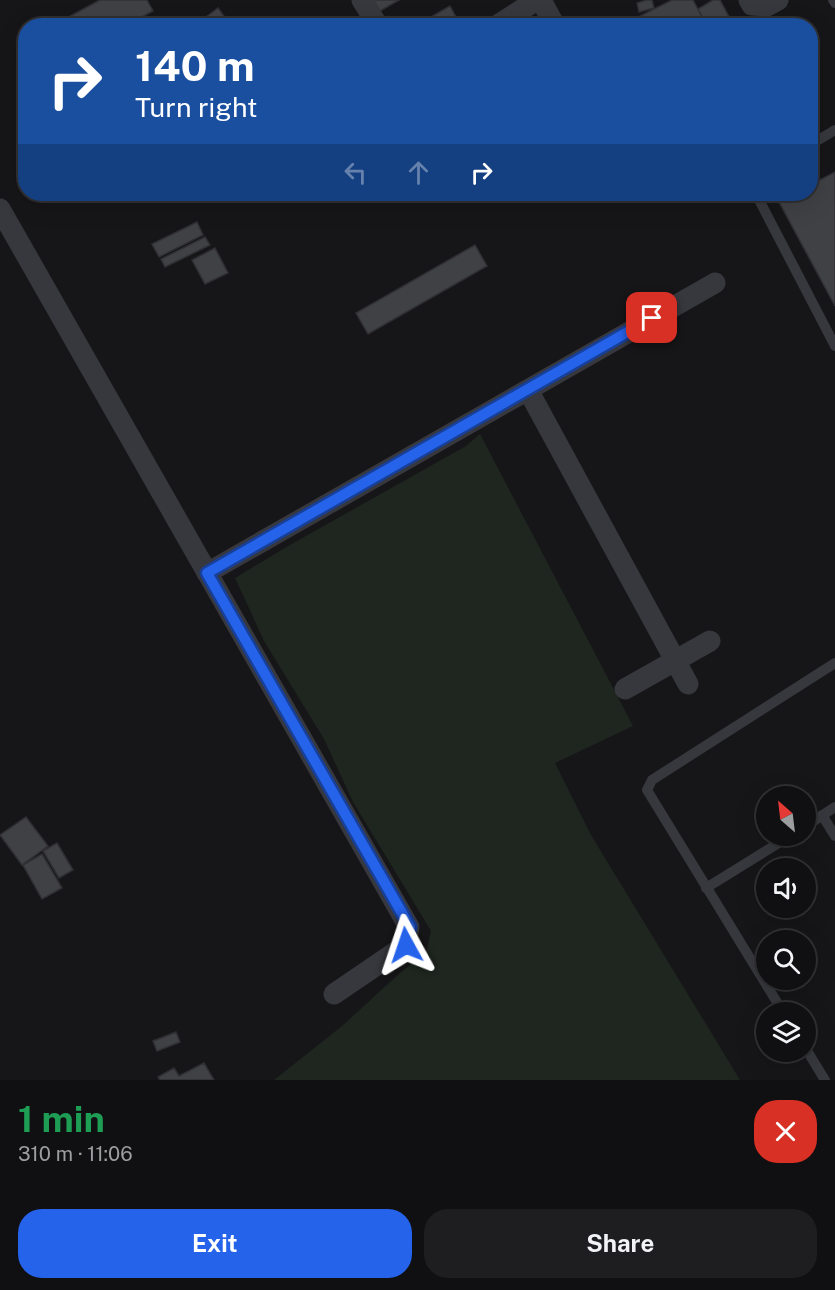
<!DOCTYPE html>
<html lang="en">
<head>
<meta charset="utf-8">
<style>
  :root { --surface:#101012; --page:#1e1e20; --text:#f1f3f6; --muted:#9c9d9f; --line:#303032; --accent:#2563eb }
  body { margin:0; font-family:"Public Sans",sans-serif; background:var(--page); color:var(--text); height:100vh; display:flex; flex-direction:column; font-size:22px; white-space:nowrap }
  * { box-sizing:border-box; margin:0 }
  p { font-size:20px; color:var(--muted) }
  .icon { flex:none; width:33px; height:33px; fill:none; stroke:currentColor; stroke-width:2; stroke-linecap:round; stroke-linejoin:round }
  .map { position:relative; height:1080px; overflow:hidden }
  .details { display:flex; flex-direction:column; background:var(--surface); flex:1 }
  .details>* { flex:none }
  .banner { position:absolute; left:18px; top:18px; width:800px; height:183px; border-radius:24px; box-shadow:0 6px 24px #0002,0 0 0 2px var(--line); background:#1a4fa0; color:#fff; overflow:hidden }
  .needle { width:39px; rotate:332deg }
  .tools { position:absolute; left:756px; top:786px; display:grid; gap:12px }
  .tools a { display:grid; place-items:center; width:60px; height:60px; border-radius:50%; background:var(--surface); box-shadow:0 6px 24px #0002,0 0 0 2px var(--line); font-size:30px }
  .pin { position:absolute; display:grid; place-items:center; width:51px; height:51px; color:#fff; margin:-26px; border-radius:12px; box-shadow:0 3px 9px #0006 }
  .me { position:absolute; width:66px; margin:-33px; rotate:355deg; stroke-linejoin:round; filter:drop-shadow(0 0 4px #0008) }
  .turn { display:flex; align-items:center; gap:21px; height:126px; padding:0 18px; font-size:27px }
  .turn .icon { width:78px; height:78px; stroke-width:2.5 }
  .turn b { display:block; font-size:42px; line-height:51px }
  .lanes { display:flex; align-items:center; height:57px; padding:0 18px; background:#0003; justify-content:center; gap:30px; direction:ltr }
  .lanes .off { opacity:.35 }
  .round { display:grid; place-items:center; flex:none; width:63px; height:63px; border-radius:24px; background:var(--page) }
  .head { display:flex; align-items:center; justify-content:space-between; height:102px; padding:0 18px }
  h1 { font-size:36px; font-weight:700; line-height:45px; color:#1e9e55 }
  .primary-button { display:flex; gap:12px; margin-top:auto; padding:12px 18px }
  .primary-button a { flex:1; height:69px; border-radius:24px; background:var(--accent); color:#fff; font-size:24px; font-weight:700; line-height:69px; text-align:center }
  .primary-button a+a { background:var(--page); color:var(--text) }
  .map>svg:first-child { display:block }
  .green { fill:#1e261f }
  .building { fill:#404145; stroke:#303034; stroke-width:1.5 }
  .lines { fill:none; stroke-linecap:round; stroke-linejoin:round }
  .service { stroke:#37383d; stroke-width:10 }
  .minor { stroke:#37383d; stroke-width:21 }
  .route-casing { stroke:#184099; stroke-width:15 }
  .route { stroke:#2563eb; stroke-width:10 }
</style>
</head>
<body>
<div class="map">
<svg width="835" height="1080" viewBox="0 0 835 1080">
  <rect width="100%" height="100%" fill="#161618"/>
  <path class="green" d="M480,434l153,292 -78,37 36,72 149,245h-466l68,-54 59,-54 25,-19 5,-22 -78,-129 -29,-63 -60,-98 -29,-63 53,-32 178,-100z"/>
  <path class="building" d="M100,0h47l6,11 -28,15h-73z
    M373,0h26l-19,11z
    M647,0h5l2,8 -15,4 -2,-9z
    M672,0h21l11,21 -9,5h-55l-4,-8z
    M713,0h7l14,26h-32l4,-2 -8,-15z
    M450,6l11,20h-46z
    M218,8l13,18h-37z
    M810,116l9,17 -9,4z
    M835,172v134l-56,-104 16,-8h15v-9z
    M197,222l6,13 -44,22 -7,-13z
    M205,237l5,8 -45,22 -4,-8z
    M475,245l12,21 -119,68 -12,-21z
    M215,248l13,25 -23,11 -13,-24z
    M26,817l22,29 -26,19 -22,-30z
    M57,843l16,27 -14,8 -16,-27z
    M42,854l20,34 -20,11 -19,-34z
    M176,1032l4,10 -23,9 -4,-10z
    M204,1063l10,17h-54l-2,-3 16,-9 5,8z"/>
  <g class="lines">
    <path class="service" d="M833,0l2,3
      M810,145l25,-15
      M756,194l79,152
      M822,815l13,21
      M806,826l29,-19
      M706,888l84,-52
      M783,1012l-136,-222 5,-10 183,-117
      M806,1049l19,31"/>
    <path class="minor" d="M362,0l16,26
      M541,0l14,26
      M749,0l3,5 15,1 11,-6
      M496,26l41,-26
      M0,209l409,718 -3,18 -72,49
      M528,390l160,294
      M207,573l508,-290
      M625,689l85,-48"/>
  </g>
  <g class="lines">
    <g class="route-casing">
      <path id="route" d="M406,945l4,-18 -203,-354 445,-255"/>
    </g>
    <use href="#route" class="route"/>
  </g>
</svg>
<div class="tools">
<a><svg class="needle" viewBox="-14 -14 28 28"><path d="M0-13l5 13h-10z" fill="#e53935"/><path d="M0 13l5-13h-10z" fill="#9c9d9f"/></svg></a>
<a><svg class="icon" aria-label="sound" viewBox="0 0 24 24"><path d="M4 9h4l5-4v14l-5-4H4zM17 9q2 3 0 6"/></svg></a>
<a><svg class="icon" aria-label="search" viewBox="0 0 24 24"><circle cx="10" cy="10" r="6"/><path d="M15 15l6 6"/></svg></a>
<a><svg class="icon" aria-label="layers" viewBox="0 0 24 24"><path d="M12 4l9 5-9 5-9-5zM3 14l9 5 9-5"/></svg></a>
</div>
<div class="pin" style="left:652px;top:318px;background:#d93025"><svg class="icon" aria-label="arrive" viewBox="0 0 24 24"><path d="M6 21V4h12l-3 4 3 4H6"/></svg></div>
<svg class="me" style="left:406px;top:945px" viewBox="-20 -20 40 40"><path d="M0-17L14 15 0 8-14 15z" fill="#2563eb" stroke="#fff" stroke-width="4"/></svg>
<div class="banner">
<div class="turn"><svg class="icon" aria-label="right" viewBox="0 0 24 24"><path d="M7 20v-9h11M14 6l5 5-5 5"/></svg><div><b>140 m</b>Turn right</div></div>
<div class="lanes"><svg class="icon off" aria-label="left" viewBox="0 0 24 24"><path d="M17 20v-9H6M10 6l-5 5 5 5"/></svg><svg class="icon off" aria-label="ahead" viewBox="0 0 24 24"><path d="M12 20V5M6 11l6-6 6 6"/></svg><svg class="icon" aria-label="right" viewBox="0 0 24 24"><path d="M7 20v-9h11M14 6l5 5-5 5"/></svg></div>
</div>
</div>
<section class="details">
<div class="head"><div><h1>1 min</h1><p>310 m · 11:06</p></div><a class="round" style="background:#d93025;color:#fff"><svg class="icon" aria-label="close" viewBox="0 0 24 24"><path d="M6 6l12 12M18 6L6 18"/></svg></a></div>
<div class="primary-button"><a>Exit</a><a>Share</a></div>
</section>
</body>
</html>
